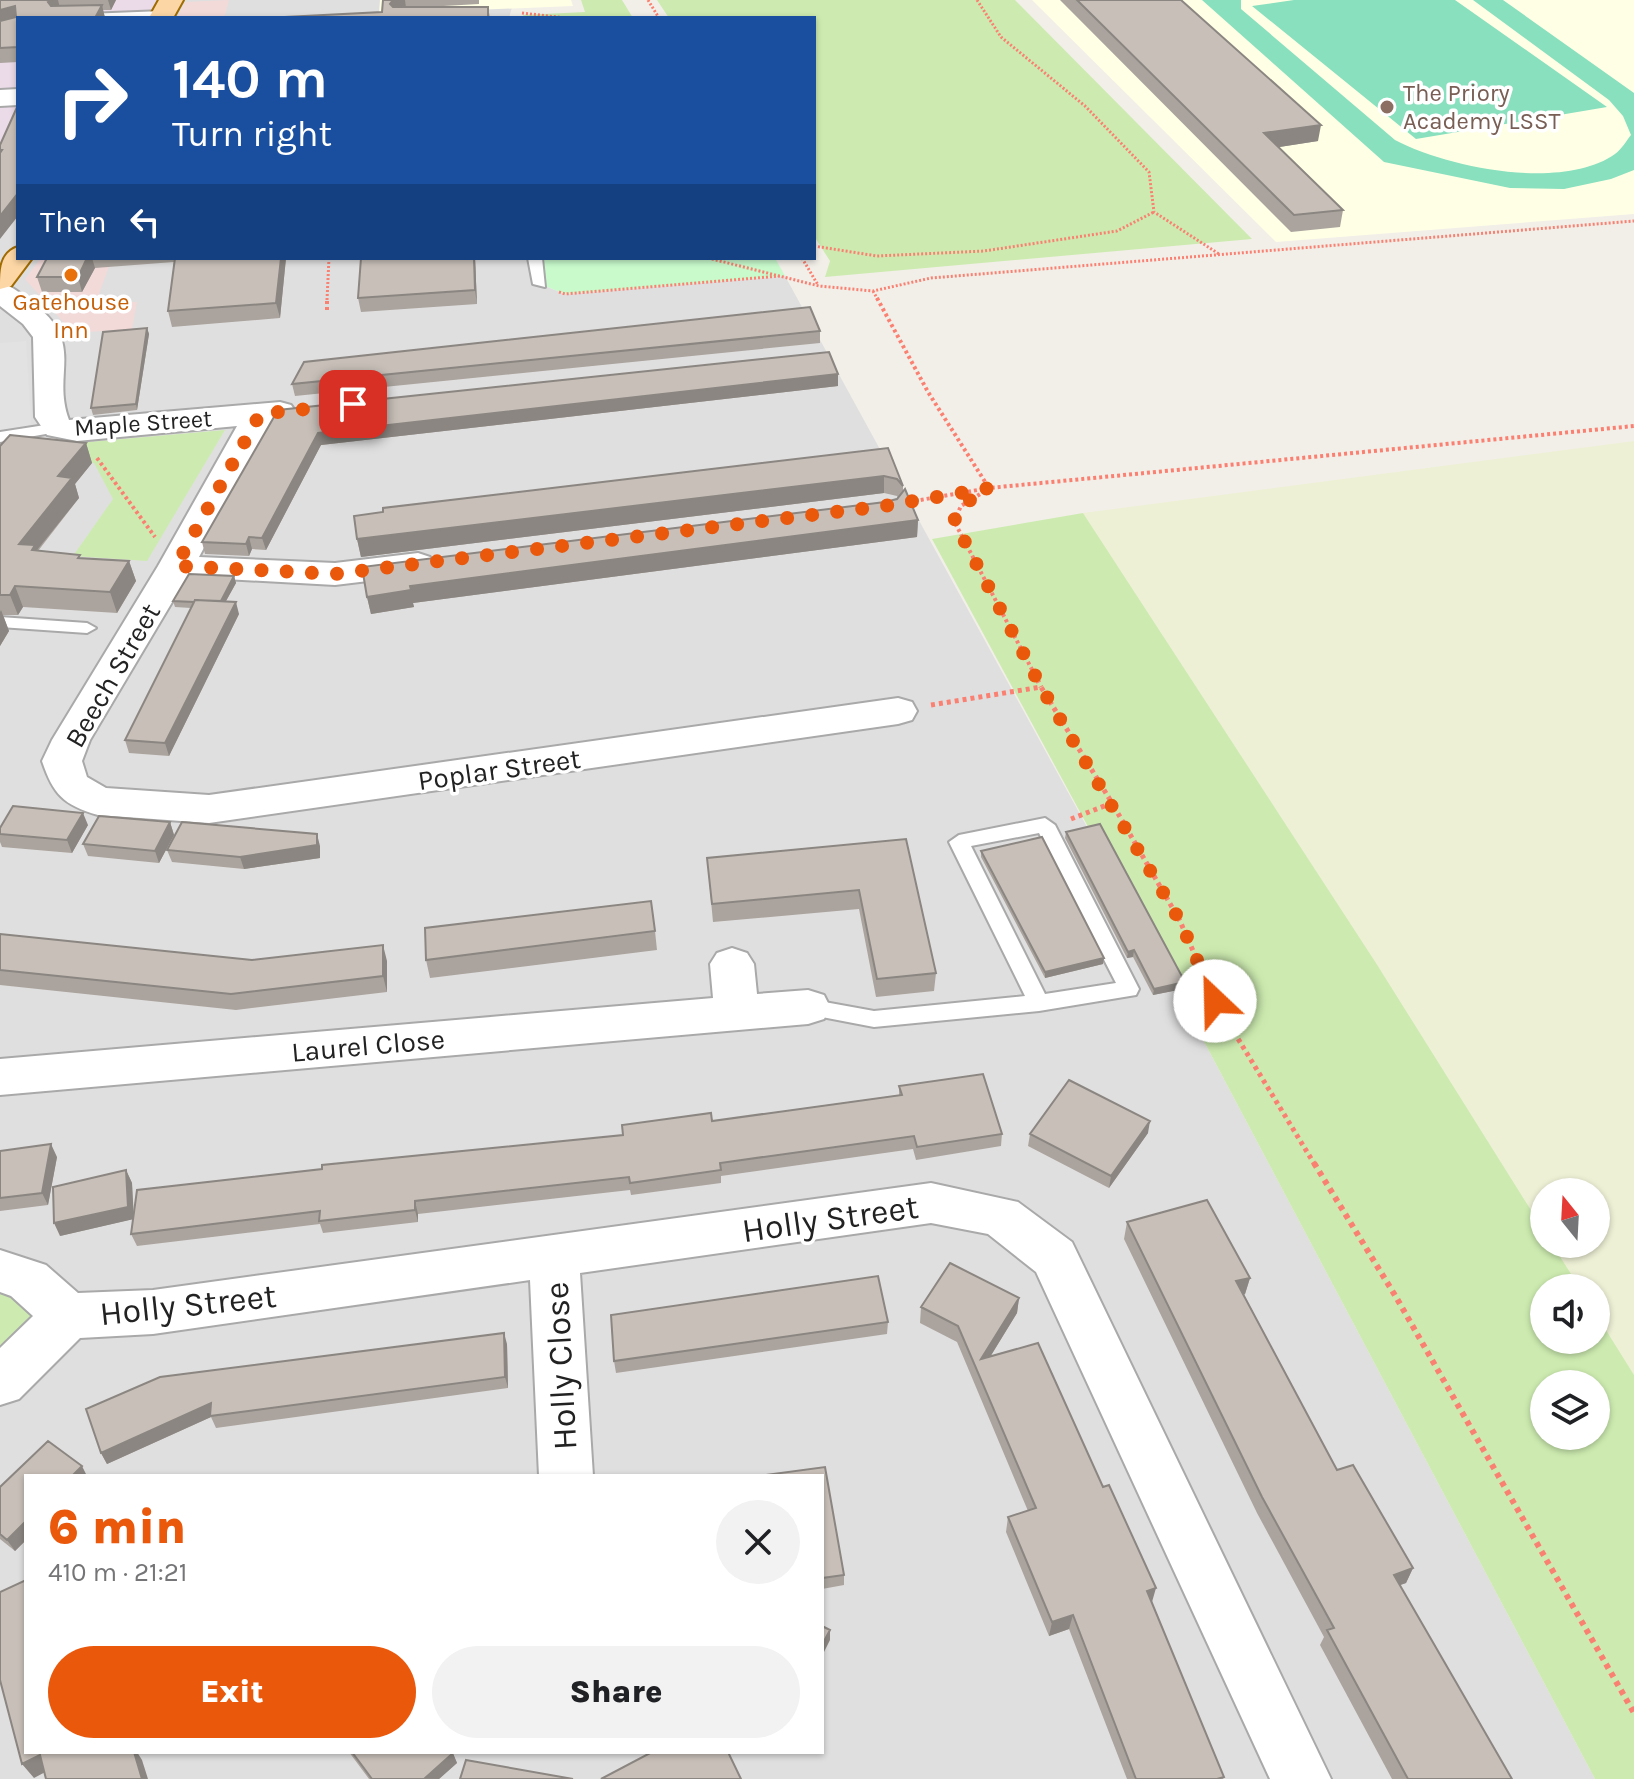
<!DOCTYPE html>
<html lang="en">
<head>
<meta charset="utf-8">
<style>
  :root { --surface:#fff; --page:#f2f2f2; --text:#202124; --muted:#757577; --accent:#ea580c }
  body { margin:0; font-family:Karla,sans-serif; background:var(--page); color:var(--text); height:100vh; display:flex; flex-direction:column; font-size:30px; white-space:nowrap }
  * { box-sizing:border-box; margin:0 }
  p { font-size:26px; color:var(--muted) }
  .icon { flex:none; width:44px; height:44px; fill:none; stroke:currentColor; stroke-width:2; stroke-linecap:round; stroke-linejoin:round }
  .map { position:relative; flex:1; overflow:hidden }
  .drawer { position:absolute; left:24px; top:1474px; width:800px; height:280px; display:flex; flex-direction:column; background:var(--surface); border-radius:0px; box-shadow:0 2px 6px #0004 }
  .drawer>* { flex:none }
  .guide { position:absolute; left:16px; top:16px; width:800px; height:244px; border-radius:0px; box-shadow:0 2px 6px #0004; background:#1a4fa0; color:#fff; overflow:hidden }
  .needle { width:52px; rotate:342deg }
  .tools { position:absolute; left:1530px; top:1178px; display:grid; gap:16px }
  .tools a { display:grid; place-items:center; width:80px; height:80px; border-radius:50%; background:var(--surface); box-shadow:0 2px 6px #0004; font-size:40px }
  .pin { position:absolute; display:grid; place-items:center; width:68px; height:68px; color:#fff; margin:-34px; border-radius:16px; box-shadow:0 4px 12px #0006 }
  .me { position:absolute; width:88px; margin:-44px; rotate:336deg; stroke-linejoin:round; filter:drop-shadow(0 0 6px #0008) }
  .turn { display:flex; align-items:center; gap:28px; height:168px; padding:0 24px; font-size:36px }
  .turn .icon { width:104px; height:104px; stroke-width:2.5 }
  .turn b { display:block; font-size:56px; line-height:68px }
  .then { display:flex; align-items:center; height:76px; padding:0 24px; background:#0003; gap:16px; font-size:30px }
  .round { display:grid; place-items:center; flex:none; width:84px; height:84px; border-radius:42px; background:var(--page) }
  .headline { display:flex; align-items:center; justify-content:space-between; height:136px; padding:0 24px }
  h1 { font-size:48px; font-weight:800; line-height:60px; color:var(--accent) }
  .action { display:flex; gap:16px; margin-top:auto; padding:16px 24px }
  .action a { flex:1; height:92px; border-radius:48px; background:var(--accent); color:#fff; font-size:32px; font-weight:800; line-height:92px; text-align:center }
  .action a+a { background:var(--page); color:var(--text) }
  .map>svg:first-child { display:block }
  .residential { fill:#e0dfdf; fill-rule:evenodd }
  .commercial { fill:#f2dad9 }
  .industrial { fill:#ebdbe8 }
  .education { fill:#ffffe5 }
  .farmland { fill:#eef0d5 }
  .grass { fill:#cdebb0; fill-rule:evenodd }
  .park { fill:#c8facc }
  .pitch { fill:#88e0be }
  .parking { fill:#e2e2e2 }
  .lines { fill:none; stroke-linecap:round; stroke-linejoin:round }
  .service-casing { stroke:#a9a9a9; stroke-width:4 }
  .minor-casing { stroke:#a9a9a9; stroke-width:4 }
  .primary-casing { stroke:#a06b00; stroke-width:4 }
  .path-far3 { stroke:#fa8072; stroke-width:3; stroke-dasharray:2 2; stroke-linecap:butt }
  .path-far2 { stroke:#fa8072; stroke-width:4; stroke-dasharray:3 3; stroke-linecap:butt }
  .path-far1 { stroke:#fa8072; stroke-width:5; stroke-dasharray:4 4; stroke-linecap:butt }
  .path { stroke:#fa8072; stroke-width:6; stroke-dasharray:5 5; stroke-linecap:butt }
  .service { fill:#fff; fill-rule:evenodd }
  .minor { fill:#fff; fill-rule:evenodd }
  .primary { fill:#fcd6a4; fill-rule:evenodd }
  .wall { fill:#aba49e }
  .shaded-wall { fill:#8b8681 }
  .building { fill:#c7bfb8; stroke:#8b8681; stroke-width:2 }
  .route { stroke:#ea580c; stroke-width:14; stroke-dasharray:0 25.2 }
  .education-dot { fill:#8d6e63; stroke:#fff; stroke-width:3 }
  .food-dot { fill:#e8710a; stroke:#fff; stroke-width:3 }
  .labels { text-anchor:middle; stroke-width:7; stroke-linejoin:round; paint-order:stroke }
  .far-education-label { font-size:24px; fill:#785e54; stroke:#fff; text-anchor:start }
  .far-food-label { font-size:24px; fill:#c56008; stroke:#fff }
  .far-street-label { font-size:24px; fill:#222; stroke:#fff }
  .street-label { font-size:28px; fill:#222; stroke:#fff }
  .near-street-label { font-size:34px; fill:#222; stroke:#fff }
</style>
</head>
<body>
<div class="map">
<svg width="1634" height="1779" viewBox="0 0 1634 1779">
  <rect width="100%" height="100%" fill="#f2efe9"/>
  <path class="residential" d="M171,0h343l-5,18h-348z
    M0,183h18v75h524l-2,26 25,10 220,-18 398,726 412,777h-1595zM26,1476h796v276h-796z"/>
  <path class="commercial" d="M229,0l-5,18h-47l8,-16z
    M41,258h71l-16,44h41l-5,27 -59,4 -48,-54z"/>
  <path class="industrial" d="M0,0h171l-10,18h-143v165h-18z"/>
  <path class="education" d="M380,0h191l2,6 -194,8z
    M1032,0h602v214l-358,28z"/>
  <path class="farmland" d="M1634,441v934l-38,-61v-26h-16l-28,-44h44v-52h-52v39l-168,-268 -293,-450z"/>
  <path class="grass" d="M581,0h41l11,18h-109l-1,-3 62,-3z
    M657,0h358l237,239 -427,38 5,-16 -16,-25v-218h-145z
    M225,430l-78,131 -74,-5 40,-57 -19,-36 -35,-5 7,-14z
    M1083,513l293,450 168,268v13h8l28,44h-36v52h52v-26l38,61v404h-39l-412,-777 -251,-463zM1544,1384h52v52h-52z
    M0,1271l68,45 -68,66z"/>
  <path class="park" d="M542,258h233l10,18 -220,18 -25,-10z"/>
  <path class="pitch" d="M1202,0h39v9l154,131c53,28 168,51 220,14 6,-4 12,-14 16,-19l-8,-19 -14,-16 -136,-100h30l131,93v77l-23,9 -47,10 -54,-1 -126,-26z
    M1294,0h161l152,107 -191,32 -164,-133z"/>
  <path class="parking" d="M26,341l5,81 -14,33 -17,19v-131z"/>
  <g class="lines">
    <g class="service-casing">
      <path id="service" d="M163,11l4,1v4l-112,2 6,-3z
        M528,258h14l3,29 -12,-3z
        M58,423l5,2v6l-63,11v-10z
        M0,617l87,6 9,5 -9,5 -87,-6z
        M1045,818l10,7 84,164 -3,6 -97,16 -165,16 -73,-14 -4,-6 4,-6 7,-2 66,12 151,-15 -76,-154 10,-7zM1039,833l77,150 -71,11 -74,-148z"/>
    </g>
    <g class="minor-casing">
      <path id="minor" d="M18,89v16l-18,1v-16z
        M0,283c13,3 21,11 32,19 55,42 19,70 37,118l211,-18 11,3 5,7 -5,7 -20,3 -72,135 136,6 83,-10 12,4 6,7 -6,7 -12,4 -83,10 -148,-8 -97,163 -8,21 5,16 19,11 103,7 689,-97 14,4 5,9 -5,9 -14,4 -689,99 -111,-8c-35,-10 -45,-21 -56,-54l10,-21 106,-174 79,-140 -160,15 -30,-6 -12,-18 -2,-80 -10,-13 -23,-18z
        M732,948l15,5 7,11 3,30 51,-4 16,5 6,12 -6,12 -16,5 -808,71v-36l713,-61 -3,-34 7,-11z
        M931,1183l87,19 54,40 259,537h-61l-234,-507 -48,-38 -57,-11 -351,50 13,203h-54l-9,-196 -377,54 -73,4 -61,61 -19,6v-57l33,-32 -22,-20 -11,-4v-42l46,15 32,28 75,-3z"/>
    </g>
    <g class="primary-casing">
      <path id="primary" d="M159,0h24l-10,18h-24z
        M18,247v11h14l-21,28 -11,3c0,-19 0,-36 18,-42z"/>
    </g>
    <path class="path-far3" d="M648,0l11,18
      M977,0l24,37 84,69 64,66 5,40 65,42
      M522,13l44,5
      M814,246l63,10 107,-5 133,-20 37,-19
      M708,258l111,28 54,5 58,-13 703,-57
      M802,258l16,27
      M873,291l5,9
      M559,292l6,2 215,-18
      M327,300l2,-42"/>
    <path class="path-far2" d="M877,298l51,94 61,96
      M327,310v-12
      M97,458l58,79
      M985,491l-24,15 -7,15 84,160
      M903,503l86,-15 645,-62"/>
    <path class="path-far1" d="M1037,679l4,8
      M931,705l110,-18 71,116
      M1071,819l41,-16 68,118 35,80 100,164"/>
    <path class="path" d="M1314,1163l82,134 238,416"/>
    <use href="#service" class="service"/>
    <use href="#minor" class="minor"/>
    <use href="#primary" class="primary"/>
  </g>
  <path class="wall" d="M0,0h116l-5,10h-8l2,8h-87v44l-18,1z
    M383,0h96v4l-53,3h62l2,11h-225l117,-6z
    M1060,0h121l137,141 -39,6 64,63 -3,17 -49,5z
    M47,258h239l-6,60 -108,9 -4,-16 6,-49 -79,6 -13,24h-40l-5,-15z
    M361,258h114l2,46 -116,8 -3,-14z
    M147,328l2,6 -12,76 -44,5 -2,-7z
    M820,331v12l-525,53 -3,-12z
    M838,374v12l-517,59 -55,105 -14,-1 -3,7 -44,-2 -3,-12 76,-132z
    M86,443l6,20 -17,21 4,14 -41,53 43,7 48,3 7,20 -19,32 -94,-6 -5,8h-15l6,16 -9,15v-200z
    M888,448l15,38v5l15,29 -1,17 -504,66 1,4 -43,7 -4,-17 518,-95 13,-4 -1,-2 -13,-3 -523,64 -4,-18z
    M234,576l2,7 -10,18 13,13 -70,142 -40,-3 -4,-13 66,-132 -16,-1 -2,-6z
    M170,822l4,13 -15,28 -71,-7 -5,-12z
    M88,825l-16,28 -70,-6 -2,-5v-14z
    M1066,832l119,150 -2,7 -30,6 -20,-38 -6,1 -62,-120z
    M906,839l30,134 -2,18 -58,6 -17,-88 -146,13 -6,-64z
    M320,846v12l-76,11 -72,-7 -5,-12z
    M981,851l122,113 -58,14 -64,-121z
    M655,931l2,19 -227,28 -4,-18z
    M0,934l252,26 135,1v31l-151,18 -236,-25z
    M899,1086l103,48 -1,12 -85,14 -3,-11 -192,27v7l-90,12 -1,-5 -212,24v8l-95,11 -3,-9 -183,22 -6,-12 2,-15 -73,17 66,-66 6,13 1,33 579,-95 187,-26z
    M1148,1133l-39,55 -81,-42 2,-12z
    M0,1151l57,6 -9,48 -48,6z
    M1127,1222l123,56 -5,16 -1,1 93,175 76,98 -7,15 -6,2 112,194h-120l-72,-134 4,-8 -67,-124 -133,-274z
    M1019,1298l-2,15 -27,44 162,245 72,175 -1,2h-96l-58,-150 -20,7 -43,-104 2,-15 20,-6 -71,-169 -37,-19 1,-16z
    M888,1322l-1,12 -271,39 -2,-12z
    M507,1344l1,44 -292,40 -5,-11 -104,47 -6,-11 -15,-44z
    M26,1476v64l-11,11 -15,-12v-52z
    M822,1476l22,99v10l-22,4z
    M349,1752h103l5,11 -18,16h-70z"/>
  <path class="shaded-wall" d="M52,0h6l3,12 -9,5 -4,-15z
    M108,0h8l-5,10z
    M393,0h12l1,8 -9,3 -7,-7z
    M102,5l3,13h-10z
    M15,6l4,12 -19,8v-16z
    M1321,125l-3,16 -57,9 3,-17z
    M18,193v23l-18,23v-23z
    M87,258h5l3,10 -13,24 -4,-15z
    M281,258h5l-6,60 -4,-15z
    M474,258h1l2,46 -2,-14z
    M147,328l2,6 -12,76 -1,-6z
    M838,374v12l-517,59 -55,105 -4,-12 56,-105z
    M86,443l6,20 -17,21 4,14 -42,52 5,15 -23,-21 39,-68z
    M884,476v17l-523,64 -4,-18z
    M918,520l-1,17 -504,66 1,4 -43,7 -4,-17 43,-11z
    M249,537l3,12 -3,7 -3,-12z
    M129,561l7,20 -19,32 -7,-21z
    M234,576l2,7 -15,27 -1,-6z
    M15,586l8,21 -5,8 -8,-20z
    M236,602l3,12 -70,142 -4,-13z
    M1,610l8,21 -9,15v-34z
    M83,813l5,12 -16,28 -5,-13z
    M170,822l4,13 -15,28 -4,-12z
    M317,834l3,12v12l-76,11 -4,-12z
    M383,945l4,16v31l-4,-16z
    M1134,950l-1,7 -6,1 1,-6z
    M1104,958l-1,6 -58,14v-6z
    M1185,982l-2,7 -30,6 1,-6z
    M1150,1121l-2,12 -39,55 2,-12z
    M51,1144l6,13 -9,48 -6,-12z
    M126,1170l6,13 2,36 -74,17 -6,-13z
    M415,1201l3,13v8l-3,-12z
    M1250,1278l-5,16 -13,4 4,-17z
    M1019,1298l-2,15 -38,62 2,-16z
    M504,1333l3,11 1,44 -3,-11z
    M211,1403v14l-104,47 -6,-11z
    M82,1466l5,10h-15z
    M26,1521v19l-11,11 -8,-11z
    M1413,1568l-7,15 -20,7 8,-15z
    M1156,1588l-4,14 -9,3 4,-14z
    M1073,1615l-4,14 -20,7 3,-14z
    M830,1630v10l-8,16v-11z
    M134,1752h3l5,8 6,19h-6z
    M453,1753l4,10 -18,16h-15z
    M40,1755l11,14 -17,9 -12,-14z"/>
  <path class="building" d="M0,0h52l-4,2 3,4 51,-1 -7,13h-77v29l-18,1v-27l16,-4 -1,-11 -15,4z
    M383,0h10l-3,4 3,3h95v11h-223l117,-6z
    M1077,0h104l140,125 -57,8 79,77 -49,5z
    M18,105v88l-18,23v-63l2,-3h-2v-5z
    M47,258h40l-9,19h-41z
    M175,258h106l-5,45 -108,8z
    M361,258h113l1,32 -117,8z
    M810,307l10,24 -528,53 12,-22z
    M147,328l-11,76 -45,4 12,-76z
    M829,352l9,22 -520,59 -56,105 -13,-1 -3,7 -44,-2 76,-132z
    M10,435l76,8 -28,33 14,2 -53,66 16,1 -3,5 48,5 -2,3 51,3 -19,31 -95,-6 -5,9h-10v-149z
    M888,448l15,38 -6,-7 -13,-3 -527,63 -3,-23 29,-4v-4z
    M905,489l13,31 -508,66 1,4 -44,7 -5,-30 523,-65 12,-3z
    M189,574l45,2 -13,25 -26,-1 -1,2 -21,-1z
    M195,600l41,2 -71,141 -40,-3z
    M13,806l70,7 -16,27 -67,-6v-6z
    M99,816l71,6 -15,29 -72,-7z
    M182,822l135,12v11l-77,12 -73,-7z
    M1100,824l85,158 -31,7 -20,-39 -6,2 -62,-120z
    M1042,837l62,121 -59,14 -64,-121z
    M906,839l30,134 -59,6 -18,-89 -147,14 -5,-46z
    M651,901l4,30 -229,29 -1,-32z
    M0,934l252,26 131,-15v31l-152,18 -231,-24z
    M983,1074l19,60 -85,13 -3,-11 -194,27 1,7 -91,13 -1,-6 -214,24v9l-96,11 1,-10 -189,23 6,-44 185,-21v-4l301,-30 -1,-10 89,-12 1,8 190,-26 -3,-9z
    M1069,1080l81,41 -39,55 -81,-42z
    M51,1144l-9,49 -42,5v-47z
    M126,1170l2,37 -74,16 -1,-36z
    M1207,1200l43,78 -14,3 101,189 16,-5 60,103 -19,7 118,204h-104l-81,-149 7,-2 -72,-131 -135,-275z
    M950,1263l69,35 -38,61 57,-16 65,144 6,-2 47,103 -9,3 77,186 -7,2h-81l-63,-164 -21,7 -44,-105 28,-9 -78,-182 -37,-19z
    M878,1276l10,46 -274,39 -3,-46z
    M504,1333l1,44 -295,39 1,-13 -110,50 -15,-44 74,-32z
    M48,1441l34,25 -10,10h-46v45l-19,19 -7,-6v-47z
    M825,1467l19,108 -22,3v-102h-63z
    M26,1580v172h108l8,27h-96l-6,-24 -18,9 -22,-84v-88z
    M822,1626l8,4 -8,15z
    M352,1752h100l1,1 -29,26h-52z
    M652,1752h76l13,27h-140z
    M466,1760l107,19h-113z"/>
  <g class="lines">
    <path class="route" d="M353,404l-93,10 -84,152 159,8 549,-68 105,-18 -28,18 -7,15 87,166 139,234 35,80"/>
  </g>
  <circle class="education-dot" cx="1387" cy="107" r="8"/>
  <circle class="food-dot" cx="71" cy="275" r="8"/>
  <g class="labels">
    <g class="far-education-label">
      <text x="1403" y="101">The Priory<tspan x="1403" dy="28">Academy LSST</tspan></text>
    </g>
    <g class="far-food-label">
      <text x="71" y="310">Gatehouse<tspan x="71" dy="28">Inn</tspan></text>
    </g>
    <g class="far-street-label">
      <text transform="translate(143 423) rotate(-4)" y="8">Maple Street</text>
    </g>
    <g class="street-label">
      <text transform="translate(112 675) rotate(-60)" y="10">Beech Street</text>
      <text transform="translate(499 769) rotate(-8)" y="10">Poplar Street</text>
      <text transform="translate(368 1045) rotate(-5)" y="10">Laurel Close</text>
    </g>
    <g class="near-street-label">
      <text transform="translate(830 1218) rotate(-8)" y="12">Holly Street</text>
      <text transform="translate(188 1304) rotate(-6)" y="12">Holly Street</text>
      <text transform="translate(560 1366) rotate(-93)" y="12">Holly Close</text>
    </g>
  </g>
</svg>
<div class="tools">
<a><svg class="needle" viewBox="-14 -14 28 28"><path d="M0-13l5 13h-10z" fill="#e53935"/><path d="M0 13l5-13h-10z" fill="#757577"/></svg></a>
<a><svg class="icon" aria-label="sound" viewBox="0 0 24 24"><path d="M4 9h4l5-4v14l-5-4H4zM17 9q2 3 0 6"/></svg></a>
<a><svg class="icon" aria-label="layers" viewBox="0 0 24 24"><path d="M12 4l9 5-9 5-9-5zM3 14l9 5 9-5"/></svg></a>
</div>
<div class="pin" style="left:353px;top:404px;background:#d93025"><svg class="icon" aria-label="arrive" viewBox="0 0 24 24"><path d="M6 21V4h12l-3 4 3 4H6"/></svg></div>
<svg class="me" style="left:1215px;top:1001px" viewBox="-20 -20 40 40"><circle r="19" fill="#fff"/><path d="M0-13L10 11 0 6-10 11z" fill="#ea580c"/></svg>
<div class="guide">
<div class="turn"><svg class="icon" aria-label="right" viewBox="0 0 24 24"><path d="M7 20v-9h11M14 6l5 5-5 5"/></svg><div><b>140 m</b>Turn right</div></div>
<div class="then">Then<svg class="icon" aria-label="left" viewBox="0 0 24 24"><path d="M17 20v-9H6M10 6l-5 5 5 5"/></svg></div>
</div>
<section class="drawer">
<div class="headline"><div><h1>6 min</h1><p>410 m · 21:21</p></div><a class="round"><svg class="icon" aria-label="close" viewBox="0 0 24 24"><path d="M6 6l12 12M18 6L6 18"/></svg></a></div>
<div class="action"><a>Exit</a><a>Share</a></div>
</section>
</div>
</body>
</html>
